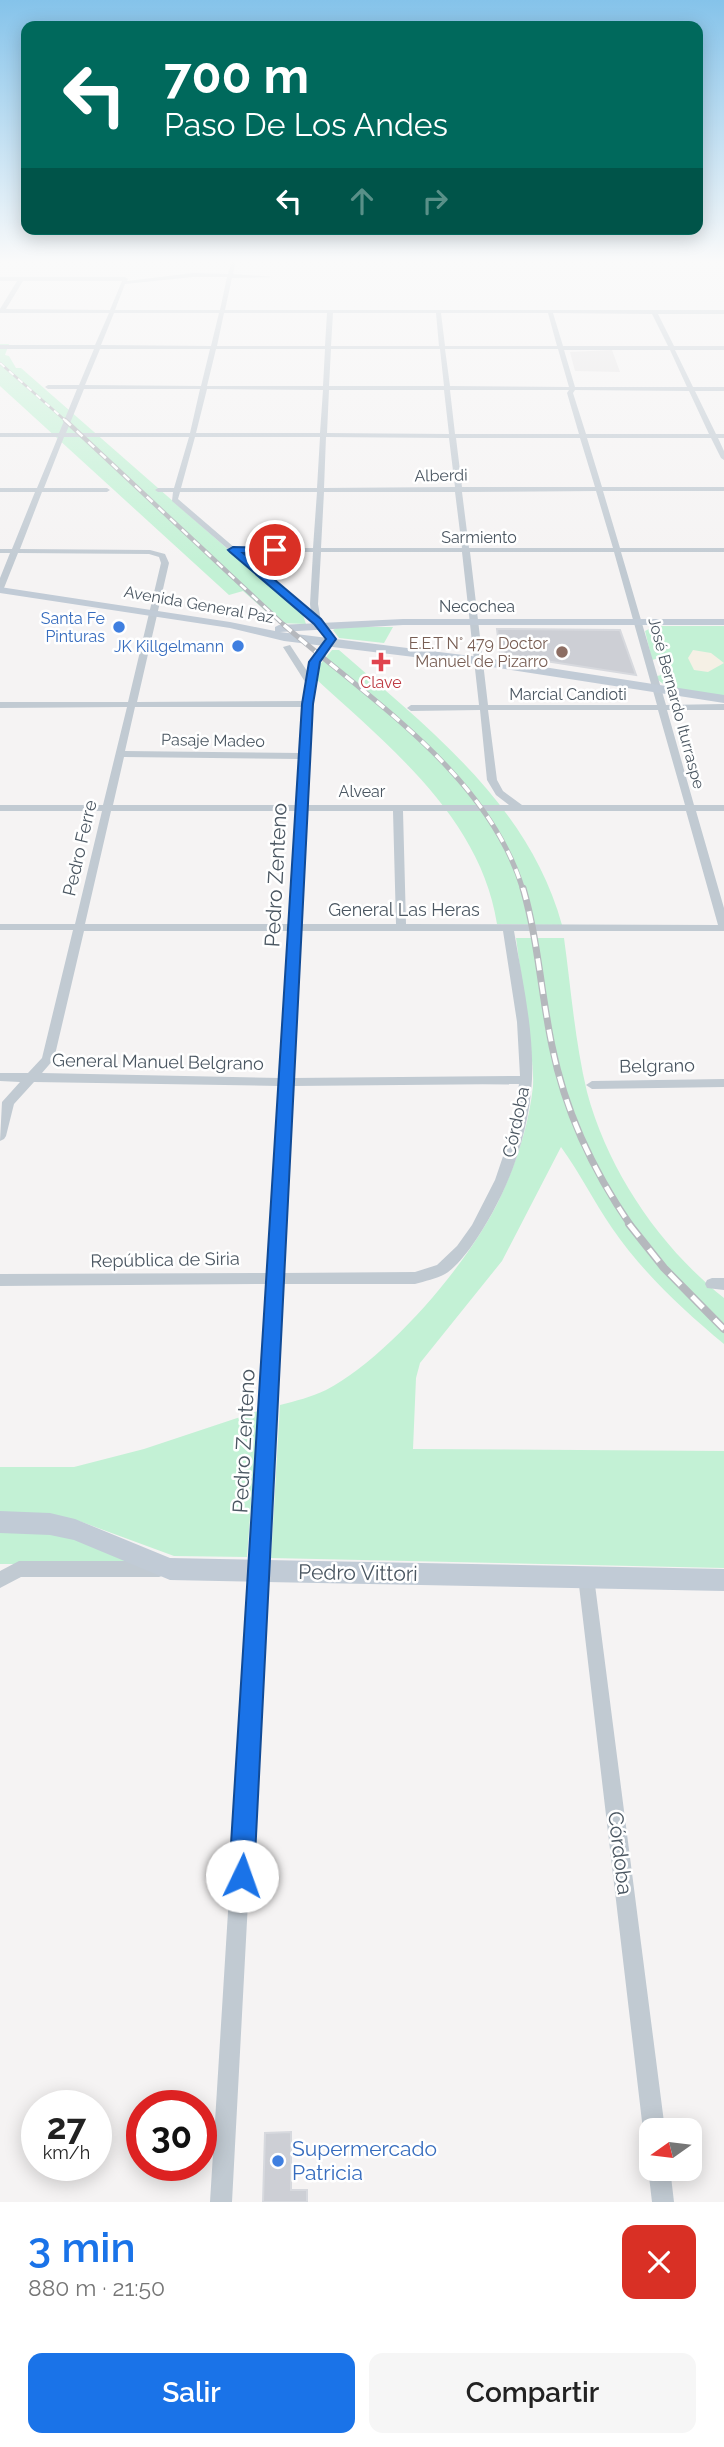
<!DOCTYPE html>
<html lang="es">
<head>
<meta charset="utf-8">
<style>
  :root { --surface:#fff; --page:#f6f6f6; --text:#222; --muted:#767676; --accent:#1a73e8 }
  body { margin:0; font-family:Raleway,sans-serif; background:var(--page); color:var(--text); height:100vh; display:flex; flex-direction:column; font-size:26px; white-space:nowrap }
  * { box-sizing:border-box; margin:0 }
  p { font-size:23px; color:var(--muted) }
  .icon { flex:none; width:38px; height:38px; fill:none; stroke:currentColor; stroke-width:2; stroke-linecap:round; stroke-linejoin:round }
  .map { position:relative; height:2202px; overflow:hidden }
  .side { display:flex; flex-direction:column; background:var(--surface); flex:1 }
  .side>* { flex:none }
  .guide { position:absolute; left:21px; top:21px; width:682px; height:214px; border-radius:14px; box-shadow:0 4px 18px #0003; background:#00695c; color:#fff; overflow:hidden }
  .needle { width:46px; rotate:256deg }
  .fabs { position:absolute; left:639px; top:2118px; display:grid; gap:14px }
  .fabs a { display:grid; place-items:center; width:63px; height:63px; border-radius:14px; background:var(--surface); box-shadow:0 4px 18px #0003; font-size:35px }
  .speed { position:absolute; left:21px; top:2090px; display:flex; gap:14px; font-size:35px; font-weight:700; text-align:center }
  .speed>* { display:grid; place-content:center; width:91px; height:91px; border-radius:50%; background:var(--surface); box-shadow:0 4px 18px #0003; line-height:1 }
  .speed small { font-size:18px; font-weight:400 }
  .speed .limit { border:10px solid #d22; background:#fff; color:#111 }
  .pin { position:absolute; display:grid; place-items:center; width:60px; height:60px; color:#fff; margin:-30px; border:4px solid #fff; border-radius:50%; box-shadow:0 2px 7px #0007 }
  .me { position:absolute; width:77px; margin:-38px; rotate:3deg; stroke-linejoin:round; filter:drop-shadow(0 0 5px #0008) }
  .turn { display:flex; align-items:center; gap:24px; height:147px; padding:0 28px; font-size:32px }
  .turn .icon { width:91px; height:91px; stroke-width:2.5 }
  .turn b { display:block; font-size:49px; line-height:60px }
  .lanes { display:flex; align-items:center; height:66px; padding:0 28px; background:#0003; justify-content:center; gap:35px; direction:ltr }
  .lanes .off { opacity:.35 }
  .round { display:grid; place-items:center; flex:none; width:74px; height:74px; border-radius:14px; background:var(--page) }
  .summary { display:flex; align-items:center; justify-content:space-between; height:119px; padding:0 28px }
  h1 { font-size:42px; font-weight:600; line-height:52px; color:var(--accent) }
  .action { display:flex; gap:14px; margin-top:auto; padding:14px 28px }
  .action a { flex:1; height:80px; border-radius:14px; background:var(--accent); color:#fff; font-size:28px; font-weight:600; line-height:80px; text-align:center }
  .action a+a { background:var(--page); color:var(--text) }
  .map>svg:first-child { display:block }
  .education { fill:#e6e4e5 }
  .green { fill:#c3f1d5 }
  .sand { fill:#f5f0e5 }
  .building { fill:#cdcfd5; stroke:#d7d9de; stroke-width:2 }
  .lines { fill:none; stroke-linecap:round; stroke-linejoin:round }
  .street { fill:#c1cad2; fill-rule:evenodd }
  .secondary { fill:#c1cbd6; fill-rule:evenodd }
  .rail-far4-casing { stroke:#b5b8bd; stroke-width:2.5 }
  .rail-far3-casing { stroke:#b5b8bd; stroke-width:4.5 }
  .rail-far2-casing { stroke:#b5b8bd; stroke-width:5 }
  .rail-far1-casing { stroke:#b5b8bd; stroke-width:7 }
  .rail-casing { stroke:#b5b8bd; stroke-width:8 }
  .rail-far4 { stroke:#fff; stroke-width:2; stroke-dasharray:6; stroke-linecap:butt }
  .rail-far3 { stroke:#fff; stroke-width:2.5; stroke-dasharray:8; stroke-linecap:butt }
  .rail-far2 { stroke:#fff; stroke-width:3.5; stroke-dasharray:10; stroke-linecap:butt }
  .rail-far1 { stroke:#fff; stroke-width:4.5; stroke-dasharray:12; stroke-linecap:butt }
  .rail { stroke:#fff; stroke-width:5; stroke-dasharray:16; stroke-linecap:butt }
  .route { fill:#1a73e8; stroke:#114b97; stroke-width:2 }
  .shop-dot { fill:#3f7fe0; stroke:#fff; stroke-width:2.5 }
  .education-dot { fill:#8d6e63; stroke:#fff; stroke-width:2.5 }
  .health-dot { fill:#e0444e; stroke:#fff; stroke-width:2.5 }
  .labels { text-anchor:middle; stroke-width:5; stroke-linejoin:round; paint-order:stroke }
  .far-street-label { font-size:16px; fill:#4a5661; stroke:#fff }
  .far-shop-label { font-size:16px; fill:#366cbe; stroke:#fff; text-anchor:end }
  .far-education-label { font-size:16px; fill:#785e54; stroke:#fff; text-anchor:end }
  .far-health-label { font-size:16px; fill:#be3a42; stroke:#fff }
  .street-label { font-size:18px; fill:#4a5661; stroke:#fff }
  .near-street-label { font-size:21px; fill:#4a5661; stroke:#fff }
  .near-shop-label { font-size:21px; fill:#366cbe; stroke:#fff; text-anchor:start }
</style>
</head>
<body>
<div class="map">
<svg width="724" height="2202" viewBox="0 0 724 2202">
  <rect width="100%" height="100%" fill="#f5f3f3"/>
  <path class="education" d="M612,350l8,22 -45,-1 -5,-19z"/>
  <path class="green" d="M0,344h9l-4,11 4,1 7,12h5l282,247 3,9 -27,-1 -36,-32 -14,4 -229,-209z
    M655,626h69v71l-54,-8 -12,-9 -1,-4 9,-2 -7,-16 -7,2 -7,-29z
    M338,627h55l-9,16 -45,-5 -6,-8z
    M332,650h7c90,79 190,155 223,275l-65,-1c-16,-105 -107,-177 -181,-245l1,-11z
    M516,938h48c7,51 11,104 23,154 21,79 73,155 137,206v46c-41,-34 -81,-71 -112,-116 -18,-26 -32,-55 -51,-81l-59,114 -82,102 -4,15 -3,71 311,2v117l-453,-10 9,-153c16,-4 31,-8 46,-15 62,-32 144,-128 174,-192 16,-35 29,-73 33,-112 1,-19 -3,-39 -5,-58 -4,-30 -8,-60 -12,-90z
    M258,1411l-11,146 -73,-1 -95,-35 -79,-6v-48h74l70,-18z
    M0,1532l46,1 23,3 69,28h-138z"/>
  <path class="sand" d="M693,650l18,3 13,10 -16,9 -14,-2 -6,-12z"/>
  <path class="building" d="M497,629l123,1 16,45 -136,-21z
    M291,2132v58h16v12h-44l2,-69z"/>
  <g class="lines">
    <path class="street" d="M232,260h4l-3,14 41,3 -42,1 -7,32h499v4h-66l16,32h50v4h-49l18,37h31v4h-29l21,43h8v4h-6l6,13v9l-3,-2 -10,-20h-124l15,49h122v4h-121l17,57h104v4h-103l45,153 58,-1v6h-57l27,95h30v6h-28l28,97v23h-210c8,48 20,99 18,148 -3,60 -27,120 -61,168 -7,9 -16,21 -26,27 -9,5 -20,7 -30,10h-134l-49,918h-22l57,-918 -267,2v-12l268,-1 12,-187 -246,-4 -20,22 -8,32 -2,3 -4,2 2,-39 18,-20 -20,-1v-8h28l14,-15 31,-128h-73v-6h75l27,-113h-102v-6h103l24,-98 -127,1v-6h128l33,-139 -2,-6 -10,-3 -131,-1 -14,35 -4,2v-12l10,-25h-10v-4h12l23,-57h-35v-4h37l21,-51h-58v-4h59l18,-44h-29l-3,-2 3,-2h31l15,-36h-94v-4h95l14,-32h-109v-4l17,-28h-17v-4h125l3,2 -1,2 66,-8 35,1zM193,277h34l-7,33h-105l10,-26zM23,281h99l-12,29 -104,-1zM114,313h105l-8,33 -110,-1zM224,313h103l-2,33h-108zM333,313h103l3,33h-108zM441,313h107l9,33h-112zM553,313l99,1 16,32h-105zM100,349h110l-9,37 -116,-1zM216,349h109l-2,37h-116zM331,349h109l4,37h-115zM445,349h113l11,38 -119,-1zM564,350h106l17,37h-112zM84,389h116l-10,44h-124zM207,389l116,1 -3,43h-124zM329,390h115l5,44 -122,-1zM450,390h119l-2,3 12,41h-124zM575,390l114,1 20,43h-123l-13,-41zM64,437h125l-15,51h-16l-3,2 3,2h15l-1,9 142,122 13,17 -16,21 -2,13 -19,-29 -7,2 24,38 -3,16 -167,1 32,-139 -4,-9 -15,-4 -130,-1 22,-57h65l3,-2 -3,-2h-63zM195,437h125l-3,51h-136zM326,437l123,1 6,49 -131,1zM456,438h124l15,49h-133zM596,491l17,57h-144l-7,-56zM180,492h137l-4,56h-78l-57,-49zM324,492h131l7,56h-141zM240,552h73l-3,52 1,8zM321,552h141l17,153h-68l-4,3 4,3 69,-1 7,70 9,15 13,10h-202l5,-101 7,-43 16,-21 -14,-19 -3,-17zM470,552h144l43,153h-169zM135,707h168l-2,46 -176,-2zM488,710h170l27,95h-163l-19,-14 -6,-11zM124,757l176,2 -3,46h-184zM111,811h186l-7,113h-205zM307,811h86l3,113h-95zM403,811h283l32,114 -312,-1zM84,931h205l-9,147 -238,-5 12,-14zM300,931h203l14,91 3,54 -228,2zM519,1084l-6,43 -18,53 -23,45 -15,21 -20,19 -22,7 -133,1 10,-187z
      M724,1079v8l-132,2 -6,-4 6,-4z
      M712,1278h12v12l-17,-2 -2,-4 2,-4z
      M19,1561h140l6,2 2,6 -2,6 -6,2h-138l-21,11v-17z
      M586,1569l6,2 2,6 71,553h-14v9l-4,-2 -4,-7 -65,-553 2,-6z
      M651,2161v7h19l4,34h-22l-4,-34z"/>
    <path class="secondary" d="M0,587l230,35 45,9v-4l4,-2 124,-6h321v6h-321l-123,7 199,25 245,38v8l-245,-38 -195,-24 -54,-13 -230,-35z
      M0,1511l50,2 25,6 95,39 554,11v22l-554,-11 -96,-40 -24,-5 -50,-2z"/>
    <g class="rail-far4-casing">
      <path id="rail-far4" d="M0,363l67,59"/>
    </g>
    <g class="rail-far3-casing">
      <path id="rail-far3" d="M65,420l221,207"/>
    </g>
    <g class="rail-far2-casing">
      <path id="rail-far2" d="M284,625c87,76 204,149 239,265"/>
    </g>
    <g class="rail-far1-casing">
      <path id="rail-far1" d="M523,888c15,52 18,105 29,158 13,65 41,125 79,180"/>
    </g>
    <g class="rail-casing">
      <path id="rail" d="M629,1224l35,44 60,61"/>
    </g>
    <use href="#rail-far4" class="rail-far4"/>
    <use href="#rail-far3" class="rail-far3"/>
    <use href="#rail-far2" class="rail-far2"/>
    <use href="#rail-far1" class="rail-far1"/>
    <use href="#rail" class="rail"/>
  </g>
  <linearGradient id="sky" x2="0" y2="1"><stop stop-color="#85c3ea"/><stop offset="0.46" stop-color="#fafafa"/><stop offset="1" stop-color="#fafafa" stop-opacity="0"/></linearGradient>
  <rect width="724" height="568" fill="url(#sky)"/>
  <path class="route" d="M233,547l46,1 1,2 -5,3h-32l78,66 15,20 -16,23 -7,42 -59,1172 -4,9 -8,3 -9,-3 -4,-9 73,-1172 7,-42 17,-23 -12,-15 -84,-72 -2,-2z"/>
  <g class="shop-dot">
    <circle cx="119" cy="627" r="7"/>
    <circle cx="238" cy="646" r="7"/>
    <circle cx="278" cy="2161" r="7"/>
  </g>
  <circle class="education-dot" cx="562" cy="652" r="7"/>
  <path class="health-dot" d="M377.5 651.5h7v7h7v7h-7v7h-7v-7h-7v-7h7z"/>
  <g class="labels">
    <g class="far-street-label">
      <text transform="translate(441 475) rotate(-1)" y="6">Alberdi</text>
      <text x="479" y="543">Sarmiento</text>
      <text transform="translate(199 604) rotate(10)" y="6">Avenida General Paz</text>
      <text x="477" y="612">Necochea</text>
      <text x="568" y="700">Marcial Candioti</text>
      <text transform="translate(677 703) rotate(75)" y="6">José Bernardo Iturraspe</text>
      <text transform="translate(213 740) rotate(1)" y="6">Pasaje Madeo</text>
      <text x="362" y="797">Alvear</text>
    </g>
    <g class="far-shop-label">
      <text x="105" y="624">Santa Fe<tspan x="105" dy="18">Pinturas</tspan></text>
      <text x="224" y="652">JK Killgelmann</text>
    </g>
    <g class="far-education-label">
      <text x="548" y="649">E.E.T N° 479 Doctor<tspan x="548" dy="18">Manuel de Pizarro</tspan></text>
    </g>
    <g class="far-health-label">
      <text x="381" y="688">Clave</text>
    </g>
    <g class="street-label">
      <text transform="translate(80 848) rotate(-77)" y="6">Pedro Ferre</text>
      <text x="404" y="916">General Las Heras</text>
      <text transform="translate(158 1062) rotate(1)" y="6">General Manuel Belgrano</text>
      <text transform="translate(657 1066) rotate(-1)" y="6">Belgrano</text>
      <text transform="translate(516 1122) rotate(-78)" y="6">Córdoba</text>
      <text transform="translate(165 1260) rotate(-1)" y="6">República de Siria</text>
    </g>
    <g class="near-street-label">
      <text transform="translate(276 875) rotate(-87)" y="7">Pedro Zenteno</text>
      <text transform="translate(244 1441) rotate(-87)" y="7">Pedro Zenteno</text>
      <text transform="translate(358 1573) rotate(1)" y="7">Pedro Vittori</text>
      <text transform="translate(620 1853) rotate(83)" y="7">Córdoba</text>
    </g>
    <g class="near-shop-label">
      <text x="292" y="2156">Supermercado<tspan x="292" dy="24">Patricia</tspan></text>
    </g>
  </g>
</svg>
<div class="fabs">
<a><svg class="needle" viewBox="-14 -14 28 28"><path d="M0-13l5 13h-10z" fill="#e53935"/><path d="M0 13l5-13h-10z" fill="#767676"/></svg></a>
</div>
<div class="speed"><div>27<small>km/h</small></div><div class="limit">30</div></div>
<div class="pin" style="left:275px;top:550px;background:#d93025"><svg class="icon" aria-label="arrive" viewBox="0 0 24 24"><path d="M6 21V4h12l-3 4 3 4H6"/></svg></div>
<svg class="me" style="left:242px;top:1876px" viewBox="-20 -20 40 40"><circle r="19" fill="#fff"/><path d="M0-13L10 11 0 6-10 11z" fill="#1a73e8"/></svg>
<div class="guide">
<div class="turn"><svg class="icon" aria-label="left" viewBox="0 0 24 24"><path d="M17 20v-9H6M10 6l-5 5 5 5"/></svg><div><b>700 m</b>Paso De Los Andes</div></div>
<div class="lanes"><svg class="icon" aria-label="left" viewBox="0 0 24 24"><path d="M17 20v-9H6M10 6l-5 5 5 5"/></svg><svg class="icon off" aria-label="ahead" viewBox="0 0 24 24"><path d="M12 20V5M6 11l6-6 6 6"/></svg><svg class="icon off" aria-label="right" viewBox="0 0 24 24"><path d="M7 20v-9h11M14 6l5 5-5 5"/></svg></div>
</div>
</div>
<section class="side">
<div class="summary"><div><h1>3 min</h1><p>880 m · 21:50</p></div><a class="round" style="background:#d93025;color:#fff"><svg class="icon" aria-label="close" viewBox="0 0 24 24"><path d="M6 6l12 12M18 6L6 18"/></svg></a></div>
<div class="action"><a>Salir</a><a>Compartir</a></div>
</section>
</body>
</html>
